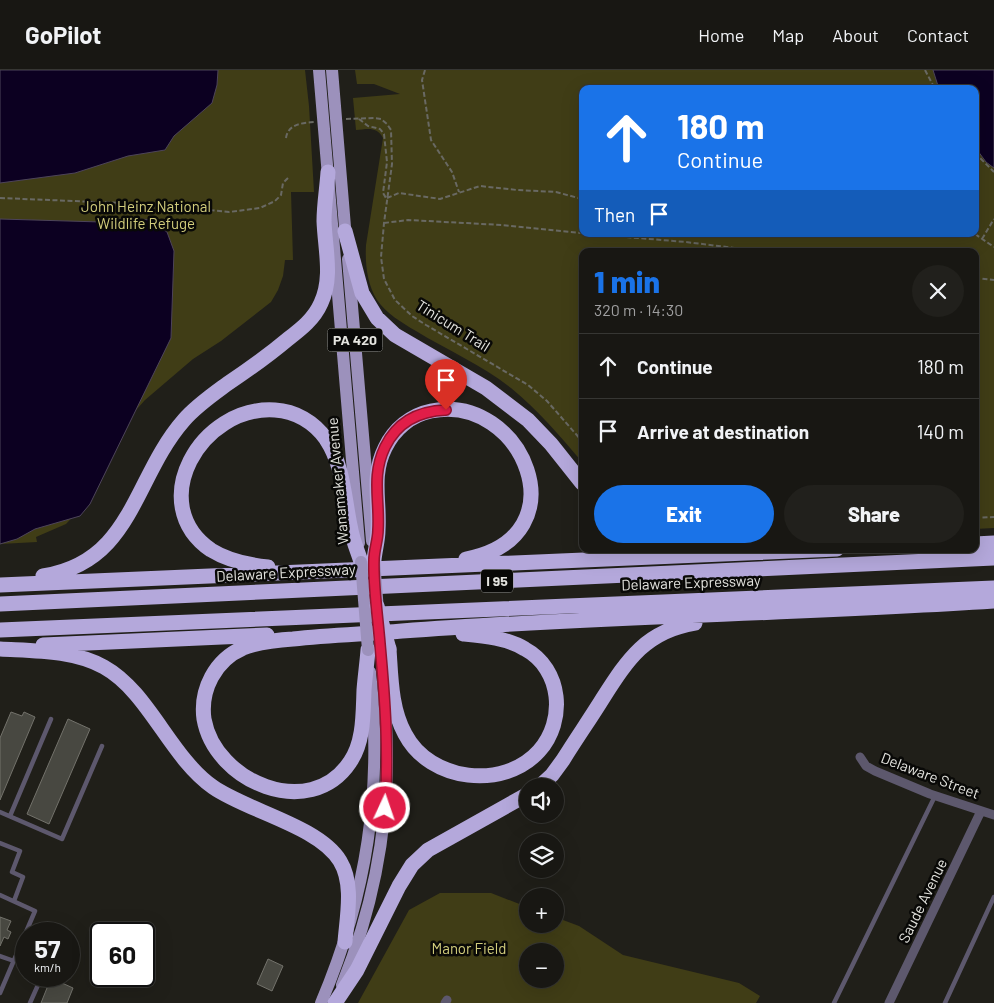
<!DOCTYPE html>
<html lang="en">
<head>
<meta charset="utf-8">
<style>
  :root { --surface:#181713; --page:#21201c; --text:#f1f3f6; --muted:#9f9fa0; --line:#363633; --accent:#1a73e8 }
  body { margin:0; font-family:Barlow,sans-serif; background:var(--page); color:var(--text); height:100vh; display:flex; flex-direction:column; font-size:19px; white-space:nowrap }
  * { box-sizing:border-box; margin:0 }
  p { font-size:16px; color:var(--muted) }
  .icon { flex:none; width:28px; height:28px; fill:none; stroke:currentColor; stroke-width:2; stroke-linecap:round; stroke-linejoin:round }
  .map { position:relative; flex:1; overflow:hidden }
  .details { position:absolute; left:579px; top:178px; width:400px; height:305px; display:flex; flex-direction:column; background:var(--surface); border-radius:10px; box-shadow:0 5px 20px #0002,0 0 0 1px var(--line) }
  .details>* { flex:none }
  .hud { position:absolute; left:579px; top:15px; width:400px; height:152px; border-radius:10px; box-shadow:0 5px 20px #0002,0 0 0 1px var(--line); background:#1a73e8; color:#fff; overflow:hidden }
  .controls { position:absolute; left:519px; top:708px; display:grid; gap:10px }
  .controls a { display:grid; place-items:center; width:45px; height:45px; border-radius:50%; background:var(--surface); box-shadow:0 5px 20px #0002,0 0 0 1px var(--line); font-size:25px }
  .speed { position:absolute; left:15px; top:852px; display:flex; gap:10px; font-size:25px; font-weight:700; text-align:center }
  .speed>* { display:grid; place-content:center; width:65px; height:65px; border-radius:50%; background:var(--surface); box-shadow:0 5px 20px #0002,0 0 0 1px var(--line); line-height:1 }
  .speed small { font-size:12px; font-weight:400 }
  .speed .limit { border:2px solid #111; border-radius:8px; background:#fff; color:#111 }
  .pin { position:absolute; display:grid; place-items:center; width:42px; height:42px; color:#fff; margin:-51px -21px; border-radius:50% 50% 50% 0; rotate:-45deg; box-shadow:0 0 5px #0007 }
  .pin .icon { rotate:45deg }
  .me { position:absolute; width:55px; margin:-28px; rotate:3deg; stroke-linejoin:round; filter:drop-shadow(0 0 4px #0008) }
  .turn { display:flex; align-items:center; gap:18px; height:105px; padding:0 15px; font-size:22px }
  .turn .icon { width:65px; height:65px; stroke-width:2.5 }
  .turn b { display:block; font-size:35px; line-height:42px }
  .then { display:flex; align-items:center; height:48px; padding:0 15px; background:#0003; gap:10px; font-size:19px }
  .round { display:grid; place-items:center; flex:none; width:52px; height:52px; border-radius:26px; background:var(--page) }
  .headline { display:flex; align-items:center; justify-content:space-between; height:85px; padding:0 15px }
  h1 { font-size:30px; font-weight:800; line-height:38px; color:var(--accent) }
  .action { display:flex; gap:10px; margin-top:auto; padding:10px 15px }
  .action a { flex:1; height:58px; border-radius:30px; background:var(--accent); color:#fff; font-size:20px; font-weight:800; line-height:58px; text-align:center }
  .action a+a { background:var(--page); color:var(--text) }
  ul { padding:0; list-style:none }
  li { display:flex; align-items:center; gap:15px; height:65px; padding:0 15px; border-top:1px solid var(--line) }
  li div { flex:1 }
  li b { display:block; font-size:19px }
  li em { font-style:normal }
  header { display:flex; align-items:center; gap:30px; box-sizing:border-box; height:70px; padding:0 25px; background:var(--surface); border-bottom:1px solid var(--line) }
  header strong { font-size:24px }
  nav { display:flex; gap:28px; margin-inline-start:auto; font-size:18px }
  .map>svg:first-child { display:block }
  .green { fill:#403d16; fill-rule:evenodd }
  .water { fill:#0c0021; stroke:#4d445a }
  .building { fill:#484841; stroke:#73726b }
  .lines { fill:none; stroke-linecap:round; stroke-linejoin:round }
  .path { stroke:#696963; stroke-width:2; stroke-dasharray:5 2.5; stroke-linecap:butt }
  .service { stroke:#5d586d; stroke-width:4.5 }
  .minor { stroke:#5d586d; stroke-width:9 }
  .primary { stroke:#9c91bc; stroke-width:12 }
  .motorway { stroke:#b4a8db; stroke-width:15 }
  .primary-bridge { stroke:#9c91bc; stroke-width:12 }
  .motorway-bridge { stroke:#b4a8db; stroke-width:15 }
  .route-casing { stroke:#92132f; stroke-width:12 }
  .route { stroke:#e11d48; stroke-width:9 }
  .labels { text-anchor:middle; stroke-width:5; stroke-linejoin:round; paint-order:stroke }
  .shield { fill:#090907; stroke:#a2a29e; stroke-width:1 }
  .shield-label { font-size:14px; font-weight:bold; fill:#e4e4df }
  .park-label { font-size:15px; fill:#d2cd7c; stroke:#090907 }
  .street-label { font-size:15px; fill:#e4e4df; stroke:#090907 }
</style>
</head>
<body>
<header>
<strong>GoPilot</strong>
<nav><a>Home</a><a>Map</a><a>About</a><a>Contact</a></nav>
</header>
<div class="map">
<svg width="994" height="933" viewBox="0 0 994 933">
  <rect width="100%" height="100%" fill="#201f19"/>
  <path class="green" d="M0,0h305l4,36 5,86h-23l2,68h-8l-2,16 -5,14 -7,12 -50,39 -28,18 -48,41 -17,19 -46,88 -16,17 -30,13 1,5 -37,2z
    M355,0h620l19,31v427l-19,1v-278h-393v211c-22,-26 -44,-52 -71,-74 -29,-23 -64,-38 -95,-57 -14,-8 -30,-18 -39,-31 -10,-16 -12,-37 -11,-55l17,-107c-6,-12 -16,-9 -27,-8l-3,-32 47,-4 -26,-10h-17zM582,19h393v145h-393z
    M440,823h51l36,14 1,17h27v-7l24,9 44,29 116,28 21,13 -4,7h-398l51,-93zM528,881h27v28h-27z"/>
  <path class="water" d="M0,0h218l-1,15 -5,18 -38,33 -9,14 -37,6 -53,17 -75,10z
    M933,0h61v98l-8,-6 -11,-15v-58h-36z
    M128,148l22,2 17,12 7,19 -3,87 -81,166 -10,12 -45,13 -18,10 -17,5v-325l101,3z"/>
  <path class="building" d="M11,642l11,4 2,-4 11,5 -35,83v-62z
    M68,649l22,10 -41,95 -22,-10z
    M0,847l11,4 -4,9 4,2 -3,7 -4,-2 -4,9z
    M268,889l15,7 -11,25 -15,-7z
    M51,908l22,10 -6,15h-26z"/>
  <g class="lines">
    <path class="path" d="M425,0l-3,10 9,60 21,32 7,20
      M925,0l10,19
      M346,49l28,-1 7,1 6,5 4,6 1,34 -8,59 -3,34 3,22 11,21 17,16 14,9 102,60 19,16 35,40
      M359,49l9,7 12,3 4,5 3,28 -4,31 3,5
      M286,68c2,-14 16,-15 28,-16
      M975,83l19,19
      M0,128l146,6 83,8 31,-4 15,-7 6,-6 2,-12 5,-5
      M387,128l12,-5 41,6 40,-13 37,4 39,2 26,7
      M384,153l24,-3 94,5 80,8
      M589,164l97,8 73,9
      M975,164l19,13
      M982,169l12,-20
      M975,208l19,2
      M975,448l19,-1"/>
    <path class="service" d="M0,742l62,27 40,-93
      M10,746l41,-97
      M0,773l20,8 -8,21 11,5 -9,24
      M0,825l35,16 -35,82
      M0,886l14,5
      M30,933l12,-27
      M834,933l101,-207
      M945,933l49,-106"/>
    <path class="minor" d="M860,687l6,9 9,5 55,23 64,21
      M445,933l2,-3
      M889,933l92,-192"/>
    <path class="primary" d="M319,0l40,473
      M332,0l14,169
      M348,189l24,282
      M342,915c29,-72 45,-149 45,-226 0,-37 -3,-73 -6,-110
      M321,933c46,-108 62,-214 49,-331"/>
    <path class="motorway" d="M345,161l17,62 15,25 18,17 91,53 42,32 23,24 31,39
      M975,474l19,-1
      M374,490c1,-10 4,-20 4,-30 2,-29 -7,-54 7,-82 9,-19 26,-33 46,-37 91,-19 153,126 35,148
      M268,497c-19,-2 -41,-7 -57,-17 -67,-46 -10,-145 64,-140 20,1 39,12 51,29 18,27 18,60 25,91 2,11 7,22 10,32
      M43,506c90,-14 90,-98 141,-156 12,-14 28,-25 43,-36 21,-14 42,-29 61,-45 13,-10 26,-20 33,-36 12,-26 4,-54 3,-82 0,-16 3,-33 4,-49
      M0,515l837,-36
      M0,534l994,-46
      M0,560l994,-42
      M43,575l224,-10
      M0,579c34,2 73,1 104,18 45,25 66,90 109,120 34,24 106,39 127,74 14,23 7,55 5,81
      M389,579c2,29 2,60 16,85 25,48 99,56 134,17 27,-30 23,-82 -14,-102 -18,-11 -41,-13 -62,-15
      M368,580c-1,13 -3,27 -4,40 -1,24 0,52 -14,72 -40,60 -135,20 -146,-43 -4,-29 11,-59 39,-71 16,-6 33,-8 50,-9 36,-4 73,-5 109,-8 197,-15 395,-17 592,-30
      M540,716l12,-11 11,-15c13,-21 27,-41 40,-62 25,-39 43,-67 92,-75
      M335,933l22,-33 42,-84 13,-21 16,-15 100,-56"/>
    <path class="primary-bridge" d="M374,490l7,89
      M361,492l7,88"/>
    <path class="motorway-bridge" d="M377,536l12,43"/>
  </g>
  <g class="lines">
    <g class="route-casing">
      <path id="route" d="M385,738c4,-55 0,-109 -5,-164 -2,-26 -7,-59 -6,-84 0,-10 4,-20 4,-30 2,-29 -7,-54 7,-83 12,-25 34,-36 61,-37"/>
    </g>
    <use href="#route" class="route"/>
  </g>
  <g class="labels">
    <g class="shield">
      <rect x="327.5" y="258.5" width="55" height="23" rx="4"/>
      <rect x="481" y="499.5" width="32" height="23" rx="4"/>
    </g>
    <g class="shield-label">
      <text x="355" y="275">PA 420</text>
      <text x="497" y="516">I 95</text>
    </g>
    <g class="park-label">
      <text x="146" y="142">John Heinz National<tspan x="146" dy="17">Wildlife Refuge</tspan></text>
      <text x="469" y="884">Manor Field</text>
    </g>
    <g class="street-label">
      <text transform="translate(453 256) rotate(32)" y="5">Tinicum Trail</text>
      <text transform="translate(338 411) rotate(-95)" y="5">Wanamaker Avenue</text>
      <text transform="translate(286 503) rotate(-3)" y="5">Delaware Expressway</text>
      <text transform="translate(691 513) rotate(-2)" y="5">Delaware Expressway</text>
      <text transform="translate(930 706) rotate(21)" y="5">Delaware Street</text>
      <text transform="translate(923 831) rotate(-64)" y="5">Saude Avenue</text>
    </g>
  </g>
</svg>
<div class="controls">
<a><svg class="icon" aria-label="sound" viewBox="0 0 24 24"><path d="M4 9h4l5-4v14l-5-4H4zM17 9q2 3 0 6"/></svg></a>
<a><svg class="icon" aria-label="layers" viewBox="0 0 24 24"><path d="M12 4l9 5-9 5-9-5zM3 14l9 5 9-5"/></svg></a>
<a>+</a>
<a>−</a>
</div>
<div class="speed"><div>57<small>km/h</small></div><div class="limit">60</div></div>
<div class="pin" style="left:446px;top:340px;background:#d93025"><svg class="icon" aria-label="arrive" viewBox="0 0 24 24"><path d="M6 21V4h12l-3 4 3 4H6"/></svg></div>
<svg class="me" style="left:385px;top:738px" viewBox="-20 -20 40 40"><circle r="17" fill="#e11d48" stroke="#fff" stroke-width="3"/><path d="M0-11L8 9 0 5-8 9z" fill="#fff"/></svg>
<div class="hud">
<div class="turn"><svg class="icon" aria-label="ahead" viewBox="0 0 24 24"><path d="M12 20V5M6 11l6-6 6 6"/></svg><div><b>180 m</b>Continue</div></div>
<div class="then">Then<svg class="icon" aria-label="arrive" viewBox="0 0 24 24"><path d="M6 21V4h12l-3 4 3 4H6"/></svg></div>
</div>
<section class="details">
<div class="headline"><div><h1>1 min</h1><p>320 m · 14:30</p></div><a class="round"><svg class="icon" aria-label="close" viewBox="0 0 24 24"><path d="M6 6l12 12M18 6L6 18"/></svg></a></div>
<ul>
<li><svg class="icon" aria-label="ahead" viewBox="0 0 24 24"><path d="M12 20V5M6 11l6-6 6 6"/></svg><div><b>Continue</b></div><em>180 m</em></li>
<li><svg class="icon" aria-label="arrive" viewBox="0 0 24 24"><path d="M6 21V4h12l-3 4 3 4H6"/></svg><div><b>Arrive at destination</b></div><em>140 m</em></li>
</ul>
<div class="action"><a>Exit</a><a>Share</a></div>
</section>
</div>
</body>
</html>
